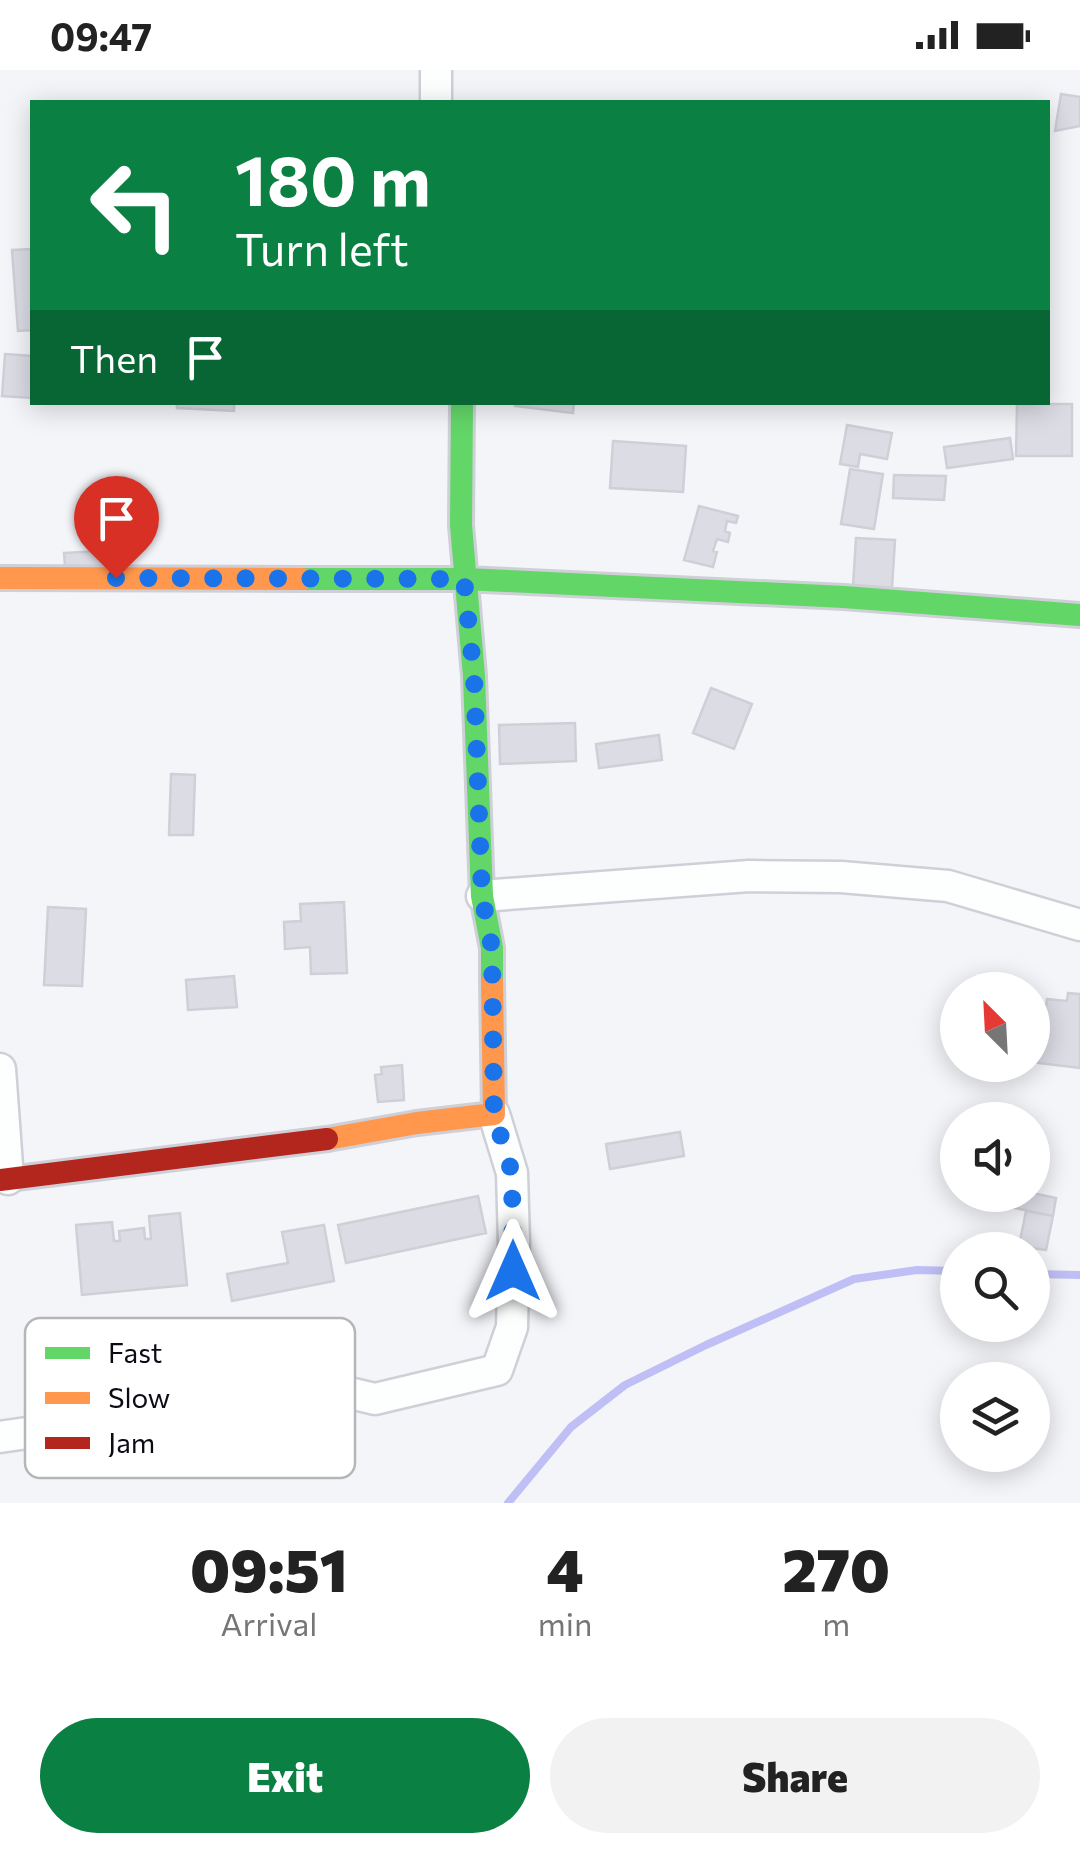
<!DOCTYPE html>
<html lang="en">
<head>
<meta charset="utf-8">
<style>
  :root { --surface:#fff; --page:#f2f2f2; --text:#222; --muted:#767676; --accent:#0b8043 }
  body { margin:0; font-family:Commissioner,sans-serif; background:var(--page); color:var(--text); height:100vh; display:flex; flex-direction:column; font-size:38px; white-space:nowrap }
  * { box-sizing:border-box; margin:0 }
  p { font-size:32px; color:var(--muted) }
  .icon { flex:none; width:55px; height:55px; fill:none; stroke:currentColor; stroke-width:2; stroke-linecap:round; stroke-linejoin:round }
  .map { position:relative; height:1433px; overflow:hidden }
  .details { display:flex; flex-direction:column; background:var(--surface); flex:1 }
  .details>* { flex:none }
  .top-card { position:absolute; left:30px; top:30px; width:1020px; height:305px; border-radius:0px; box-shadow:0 5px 25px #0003; background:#0b8043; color:#fff; overflow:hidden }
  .needle { width:65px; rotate:336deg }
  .fabs { position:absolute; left:940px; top:902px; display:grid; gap:20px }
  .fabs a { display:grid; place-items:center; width:110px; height:110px; border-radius:50%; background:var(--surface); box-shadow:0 5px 25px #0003; font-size:50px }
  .pin { position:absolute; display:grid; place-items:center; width:85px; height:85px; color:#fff; margin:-102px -42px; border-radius:50% 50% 50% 0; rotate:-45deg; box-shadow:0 0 10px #0007 }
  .pin .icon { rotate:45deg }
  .me { position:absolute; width:110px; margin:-55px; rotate:0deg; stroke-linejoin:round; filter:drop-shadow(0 0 8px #0008) }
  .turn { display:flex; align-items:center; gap:35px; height:210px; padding:0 40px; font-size:45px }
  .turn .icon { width:130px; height:130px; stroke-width:2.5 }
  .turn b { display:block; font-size:70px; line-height:85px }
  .then { display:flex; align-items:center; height:95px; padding:0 40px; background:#0003; gap:20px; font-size:38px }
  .eta { display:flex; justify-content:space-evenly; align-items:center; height:170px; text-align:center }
  .eta b { font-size:60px; font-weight:800; line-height:70px }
  .action { display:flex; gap:20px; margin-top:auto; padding:20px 40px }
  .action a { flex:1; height:115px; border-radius:60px; background:var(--accent); color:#fff; font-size:40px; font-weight:800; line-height:115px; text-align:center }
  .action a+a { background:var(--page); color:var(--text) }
  .status { display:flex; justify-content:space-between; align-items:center; height:70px; padding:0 50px; background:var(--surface); direction:ltr }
  .status svg { height:28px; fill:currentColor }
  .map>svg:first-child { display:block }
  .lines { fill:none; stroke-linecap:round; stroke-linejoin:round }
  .stream { stroke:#c0bff5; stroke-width:8 }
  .building { fill:#dbdce4; stroke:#cfd0d7; stroke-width:2.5 }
  .street-casing { stroke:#cfcfd7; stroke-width:35 }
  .fast-casing { stroke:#cfcfd7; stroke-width:28 }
  .slow-casing { stroke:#cfcfd7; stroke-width:28 }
  .jam-casing { stroke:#cfcfd7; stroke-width:28 }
  .street { stroke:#fdfefe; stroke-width:30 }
  .fast { stroke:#63d668; stroke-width:22 }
  .slow { stroke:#ff974d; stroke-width:22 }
  .jam { stroke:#b3261e; stroke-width:22 }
  .route { stroke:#1a73e8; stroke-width:18; stroke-dasharray:0 32.4 }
  .key { fill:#fff; stroke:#b6b6b9; stroke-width:2.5 }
  .key-label { font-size:28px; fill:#0b0b15 }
</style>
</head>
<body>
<div class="status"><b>09:47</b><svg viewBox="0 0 49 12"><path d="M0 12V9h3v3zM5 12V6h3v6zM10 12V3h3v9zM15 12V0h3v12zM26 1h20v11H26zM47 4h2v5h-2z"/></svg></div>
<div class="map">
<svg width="1080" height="1433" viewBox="0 0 1080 1433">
  <rect width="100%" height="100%" fill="#f4f5f9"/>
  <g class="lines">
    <path class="stream" d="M1032,1204l48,1
      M508,1433l63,-76 54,-42 81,-40 148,-66 63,-9 41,1"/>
  </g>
  <path class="building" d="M1061,24l19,3v29l-25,5z
    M32,179v81l-14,1 -6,-81z
    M5,284l27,2v42l-30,-2z
    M177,332h57v9l-57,-3z
    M516,332h58l-1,11 -58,-7z
    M1017,334h55v52h-56z
    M847,355l45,8 -5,26 -27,-5 -2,13 -18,-3z
    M1010,368l3,21 -66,9 -3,-21z
    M613,371l73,5 -3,46 -73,-4z
    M850,399l33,5 -9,55 -33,-5z
    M894,405l52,1 -2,24 -51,-2z
    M699,436l39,10 -2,7 -9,-2 -2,10 5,2 -2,9 -11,-3 -4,12 4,1 -4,15 -29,-7z
    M856,468l39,2 -3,48 -39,-2z
    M120,480l2,25 -56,4 -2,-26z
    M711,618l41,16 -18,45 -41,-16z
    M575,653l1,38 -76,3 -1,-39z
    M659,665l3,25 -63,8 -3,-24z
    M171,704l24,1 -2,60h-24z
    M344,832l3,71 -36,1 -1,-27 -25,2 -1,-27 17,-1 -1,-17z
    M48,837l38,2 -4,77 -38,-1z
    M234,906l3,31 -49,3 -2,-30z
    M1068,923l12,1v74l-42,-5 9,-64 20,2z
    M402,995l2,35 -26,2 -3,-27 7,-1 -1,-7z
    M680,1062l4,24 -74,13 -4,-25z
    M1032,1123l24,5 -3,18 -62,-13 2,-8h39z
    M478,1126l8,37 -140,30 -8,-38z
    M1026,1141l27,5 -7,34 -27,-4z
    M180,1143l7,72 -105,10 -6,-70 36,-3 2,19h6l-1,-10 25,-3 1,11h6l-2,-23z
    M324,1155l10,56 -102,20 -5,-27 61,-11 -6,-31z"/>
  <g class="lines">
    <g class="street-casing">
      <path id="street" d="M436,0v32
        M482,826l267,-20 92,1 107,9 132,39
        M0,999l8,110
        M0,1367l226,-33 90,-19 59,14 122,-29 15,-43 2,-84 -2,-70 -18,-59"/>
    </g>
    <g class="fast-casing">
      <path id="fast" d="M462,332l-1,123 13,151 8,220 10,52v34
        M302,509h163l379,18 236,18"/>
    </g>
    <g class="slow-casing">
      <path id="slow" d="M0,508l302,1
        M327,1069l90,-16 77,-9 -2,-132"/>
    </g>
    <g class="jam-casing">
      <path id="jam" d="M0,1110l327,-41"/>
    </g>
    <use href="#street" class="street"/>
    <use href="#fast" class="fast"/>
    <use href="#slow" class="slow"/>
    <use href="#jam" class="jam"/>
  </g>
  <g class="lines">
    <path class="route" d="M116,508l348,1 10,97 8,220 10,52 2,166 18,59 1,98"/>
  </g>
  <rect x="25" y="1248" width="330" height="160" rx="15" class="key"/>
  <rect x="45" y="1277" width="45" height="12" fill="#63d668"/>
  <rect x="45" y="1322" width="45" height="12" fill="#ff974d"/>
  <rect x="45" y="1367" width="45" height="12" fill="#b3261e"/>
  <g class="key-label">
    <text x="108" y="1293">Fast</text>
    <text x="108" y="1338">Slow</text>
    <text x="108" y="1383">Jam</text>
  </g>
</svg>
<div class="fabs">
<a><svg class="needle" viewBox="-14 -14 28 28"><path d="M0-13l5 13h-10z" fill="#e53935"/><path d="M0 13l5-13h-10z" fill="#767676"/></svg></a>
<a><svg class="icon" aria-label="sound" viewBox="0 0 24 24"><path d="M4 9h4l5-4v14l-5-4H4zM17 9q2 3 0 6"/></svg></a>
<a><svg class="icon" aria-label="search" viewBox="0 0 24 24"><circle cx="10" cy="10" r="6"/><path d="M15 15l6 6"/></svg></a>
<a><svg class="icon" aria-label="layers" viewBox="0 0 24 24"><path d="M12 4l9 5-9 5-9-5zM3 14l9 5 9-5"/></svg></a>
</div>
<div class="pin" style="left:116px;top:508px;background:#d93025"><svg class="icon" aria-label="arrive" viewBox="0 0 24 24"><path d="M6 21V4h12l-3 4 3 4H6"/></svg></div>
<svg class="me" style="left:513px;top:1201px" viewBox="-20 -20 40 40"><path d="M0-17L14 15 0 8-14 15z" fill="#1a73e8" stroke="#fff" stroke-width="4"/></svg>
<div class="top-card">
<div class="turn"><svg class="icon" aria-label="left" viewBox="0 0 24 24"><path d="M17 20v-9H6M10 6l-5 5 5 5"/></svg><div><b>180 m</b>Turn left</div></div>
<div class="then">Then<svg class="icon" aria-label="arrive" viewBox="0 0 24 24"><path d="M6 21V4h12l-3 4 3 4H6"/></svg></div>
</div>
</div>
<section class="details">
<div class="eta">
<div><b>09:51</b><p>Arrival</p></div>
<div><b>4</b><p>min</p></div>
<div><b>270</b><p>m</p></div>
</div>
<div class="action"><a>Exit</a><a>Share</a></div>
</section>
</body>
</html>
